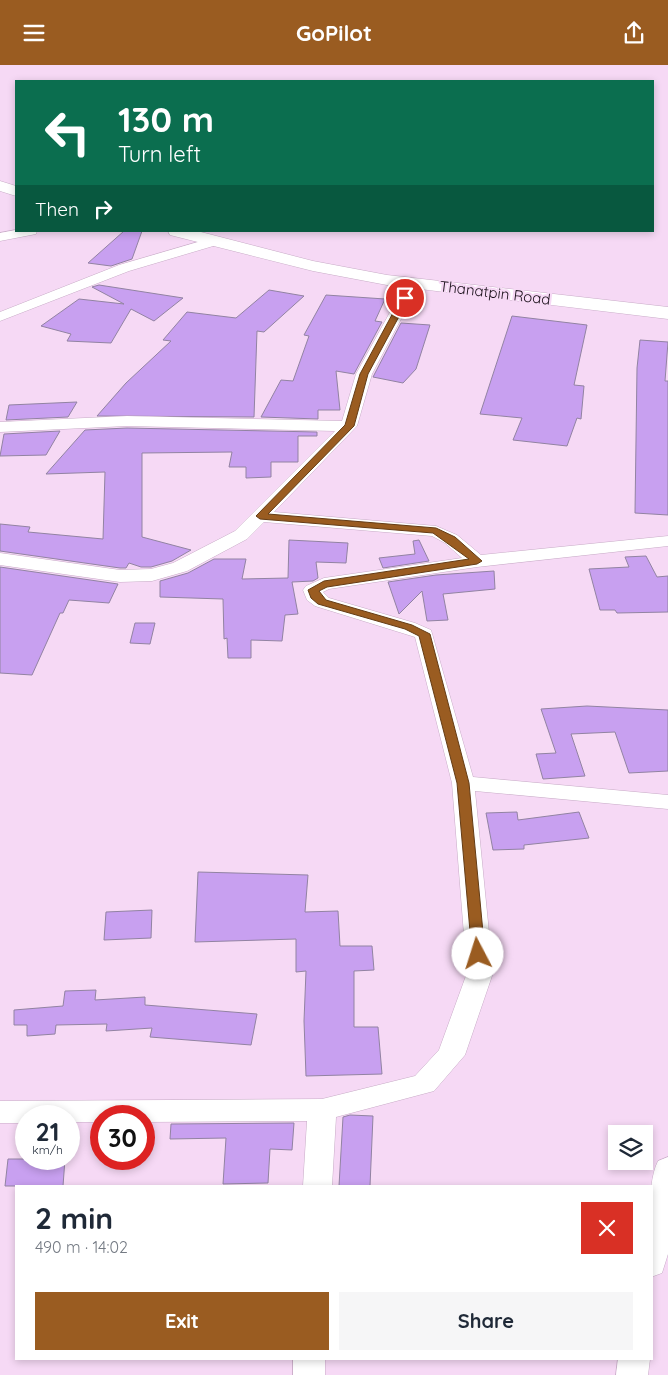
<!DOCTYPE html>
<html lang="en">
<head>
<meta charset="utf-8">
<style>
  :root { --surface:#fff; --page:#f6f6f7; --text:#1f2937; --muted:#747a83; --accent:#9a5c21 }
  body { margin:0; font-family:Quicksand,sans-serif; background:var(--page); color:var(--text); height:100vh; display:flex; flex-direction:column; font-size:19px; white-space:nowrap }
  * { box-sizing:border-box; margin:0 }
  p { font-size:16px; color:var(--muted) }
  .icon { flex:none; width:28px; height:28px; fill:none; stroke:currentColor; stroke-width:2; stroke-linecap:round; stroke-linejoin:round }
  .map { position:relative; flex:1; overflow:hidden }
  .details { position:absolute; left:15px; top:1120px; width:638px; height:175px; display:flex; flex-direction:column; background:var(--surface); border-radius:0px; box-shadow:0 2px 8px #0003 }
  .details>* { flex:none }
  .guide { position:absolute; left:15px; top:15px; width:639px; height:152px; border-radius:0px; box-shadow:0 2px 8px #0003; background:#0b6e4f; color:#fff; overflow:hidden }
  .fabs { position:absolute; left:608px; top:1060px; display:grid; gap:10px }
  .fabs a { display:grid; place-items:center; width:45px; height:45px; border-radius:0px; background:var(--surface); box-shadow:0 2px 8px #0003; font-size:25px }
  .speed { position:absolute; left:15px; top:1040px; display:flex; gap:10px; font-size:25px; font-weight:700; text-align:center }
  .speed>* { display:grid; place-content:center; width:65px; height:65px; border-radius:50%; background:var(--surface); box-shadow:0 2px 8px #0003; line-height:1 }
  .speed small { font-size:12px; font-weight:400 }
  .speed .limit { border:8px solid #d22; background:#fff; color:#111 }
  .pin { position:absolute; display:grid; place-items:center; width:42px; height:42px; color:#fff; margin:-21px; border:2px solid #fff; border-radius:50%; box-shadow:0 1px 5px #0007 }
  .me { position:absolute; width:55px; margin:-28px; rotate:355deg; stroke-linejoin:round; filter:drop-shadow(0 0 4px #0008) }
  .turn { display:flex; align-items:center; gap:18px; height:105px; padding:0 20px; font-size:22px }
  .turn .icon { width:65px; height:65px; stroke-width:2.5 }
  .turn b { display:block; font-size:35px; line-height:42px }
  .then { display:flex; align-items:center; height:48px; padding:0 20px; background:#0003; gap:10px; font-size:19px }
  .round { display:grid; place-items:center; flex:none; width:52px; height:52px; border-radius:0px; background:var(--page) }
  .head { display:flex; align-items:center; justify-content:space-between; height:85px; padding:0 20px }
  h1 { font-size:30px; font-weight:700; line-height:38px }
  .action { display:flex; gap:10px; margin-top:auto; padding:10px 20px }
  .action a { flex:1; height:58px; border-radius:0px; background:var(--accent); color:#fff; font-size:20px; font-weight:700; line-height:58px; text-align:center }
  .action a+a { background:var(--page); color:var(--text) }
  header { display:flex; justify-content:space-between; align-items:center; height:65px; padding:0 20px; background:var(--accent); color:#fff; font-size:22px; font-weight:700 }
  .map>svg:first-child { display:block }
  .building { fill:#c8a0f0; stroke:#9283a2 }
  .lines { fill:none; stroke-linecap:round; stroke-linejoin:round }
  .minor-casing { stroke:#c8acc7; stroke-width:1 }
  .secondary-casing { stroke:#c8acc7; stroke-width:1 }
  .minor { fill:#fff; fill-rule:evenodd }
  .secondary { fill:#fff; fill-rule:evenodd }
  .route { fill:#9a5c21; stroke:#643c15 }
  .labels { text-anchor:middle; stroke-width:4.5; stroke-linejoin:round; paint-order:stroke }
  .far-street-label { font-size:15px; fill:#190f19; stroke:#f6d9f5 }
</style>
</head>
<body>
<header><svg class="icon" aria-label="menu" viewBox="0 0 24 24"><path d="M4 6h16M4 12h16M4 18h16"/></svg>GoPilot<svg class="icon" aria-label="share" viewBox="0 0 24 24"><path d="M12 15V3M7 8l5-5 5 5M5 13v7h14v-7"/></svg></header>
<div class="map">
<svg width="668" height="1310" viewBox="0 0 668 1310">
  <rect width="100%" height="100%" fill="#f6d9f5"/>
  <path class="building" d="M124,166h18l-10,28 -21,7 -23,-3z
    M99,220l84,13 -29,23 -23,-12 -20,34 -44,-2 4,-7 -30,-8 38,-27 45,5 -32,-17z
    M269,225l35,6 -40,36 -7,-1 -3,86 -157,-1 29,-33 45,-42 -8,-1 24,-28 49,6z
    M326,230l59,4 -10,22 7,1 -28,52 -18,-3 4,39h-22v9l-57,-2 20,-37 12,1 16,-45 -5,-1z
    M512,251l75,9 -13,60 10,1 -3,33 -4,-1 -10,28 -54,-6 9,-22 -42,-4z
    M401,258l29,2 -14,44 -13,14 -30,-6z
    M640,275l28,2 -3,39h3v134l-33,-2 2,-145z
    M77,337l-9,15 -62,3 3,-15z
    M127,363l190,4v4h-19v26h-27v15l-25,1v-11h-17l3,-15 -90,1v84l49,13 -19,11 -21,6h-10l-12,-4 -3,5h-6l-120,-17v-27l30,3 -2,5 75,7 2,-67 -59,2 39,-44z
    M60,366l-14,24 -46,1 4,-22z
    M289,475l59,3 -2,20 -30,-1 2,16 -5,3 -21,1 6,32 -13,1 -3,26 -31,-1v18h-23l-1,-20 -3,1 -1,-40 -63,-2v-16l28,-8 26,-14h32l-4,20 46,-1z
    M419,475l10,21 -46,7 -4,-10 36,-4 -2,-13z
    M646,491l11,21 11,-1v36l-51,1 -2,-3h-15l-11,-41 40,-2 -4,-10z
    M0,502l118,17 -9,19 -40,-3 -6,13h-3l-28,62 -32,-2z
    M494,506l1,18 -52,5 5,26 -21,1 -5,-30 -23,23 -11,-32 48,-7z
    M135,558h20l-5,21 -20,-1z
    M587,641l81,4v61l-39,2 -14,-41 -44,2 14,42 -42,3 -7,-25 20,-1 -15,-44z
    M517,747l1,8 61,-8 10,26 -65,7v4l-31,1 -7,-37z
    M198,807l110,3 -3,37 33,-1 2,35h32l2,24 -20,1v56h24l4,47 -76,2 -2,-55 2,-50 -10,1v-33l-101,3z
    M152,845l-1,28 -47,2 2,-28z
    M96,925l-1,10 50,-3v8l112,9 -6,31 -101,-8 2,-9 -46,3 1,-7 -51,1 -1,9 -28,2v-11h-13v-15l49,-4 2,-15z
    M350,1050l23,1 -3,70h-31l4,-69z
    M294,1058l-2,27 -22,-1 -2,34 -45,1 3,-46 -56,1 1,-15z
    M8,1094h57l-2,27h-58z"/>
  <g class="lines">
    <g class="minor-casing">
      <path id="minor" d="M16,165v1h21l-1,3 -36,7v-8z
        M215,172l7,4 -2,3 -91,27 -129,50v-9l119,-47z
        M413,214l7,4 -48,91 -15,52 -83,86 162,14 21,9 24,20 187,-19v10l-191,21 -148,22 -6,3 6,6 86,25 16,7 42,147 195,18v14l-193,-18 18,182 -28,82 -31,36 -98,26 -4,69h-29l4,-65 -163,1v-6h-43v6h-32v-6h-43v7h-26v-22l322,-2 93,-23 24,-26 28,-77 -15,-190 -37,-146 -100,-31 -8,-6 -4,-10 3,-4 18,-8 138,-20 -17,-15 -13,-7 -168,-14 -17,17 -60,32 -35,10 -32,1 -120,-17v-12l120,17 31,-1 22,-6 62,-32 100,-100 -208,-5 -127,6v-10l127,-6 215,5 14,-47 50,-91z
        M668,1092v97l-6,19 -11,4c0,-31 -6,-91 7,-116z
        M293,1294h32v16h-32z
        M618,1294h32l-2,16h-32z"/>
    </g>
    <g class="secondary-casing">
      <path id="secondary" d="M0,116l16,5v10l-16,-5z
        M168,166h29l116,30 74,14 281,32v12l-281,-34 -74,-14 -143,-36z"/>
    </g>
    <use href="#minor" class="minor"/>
    <use href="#secondary" class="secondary"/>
  </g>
  <path class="route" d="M405,231l4,2 -41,76 -14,52 -86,88 168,14 19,9 27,24 -5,3 -150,23 -8,4 7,9 86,25 18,9 39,149 16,171 -7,5 -6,-5 -15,-171 -38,-147 -14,-7 -87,-25 -7,-6 -3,-8 16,-9 145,-22 -36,-26 -173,-14 -4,-3 89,-91 15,-51 41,-76z"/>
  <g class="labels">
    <g class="far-street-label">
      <text transform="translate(495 228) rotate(7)" y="5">Thanatpin Road</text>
    </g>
  </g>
</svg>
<div class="fabs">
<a><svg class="icon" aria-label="layers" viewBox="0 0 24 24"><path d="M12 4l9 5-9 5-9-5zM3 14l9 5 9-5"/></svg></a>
</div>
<div class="speed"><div>21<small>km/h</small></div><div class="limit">30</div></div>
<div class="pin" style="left:405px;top:233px;background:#d93025"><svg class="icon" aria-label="arrive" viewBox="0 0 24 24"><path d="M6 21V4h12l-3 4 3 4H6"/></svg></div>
<svg class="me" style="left:478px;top:889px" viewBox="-20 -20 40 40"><circle r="19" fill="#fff"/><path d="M0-13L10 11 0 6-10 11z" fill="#9a5c21"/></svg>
<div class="guide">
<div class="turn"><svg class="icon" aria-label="left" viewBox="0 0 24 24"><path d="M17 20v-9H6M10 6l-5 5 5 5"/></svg><div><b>130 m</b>Turn left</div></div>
<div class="then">Then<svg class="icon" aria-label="right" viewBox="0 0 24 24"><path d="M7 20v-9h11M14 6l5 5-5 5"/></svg></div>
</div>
<section class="details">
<div class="head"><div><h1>2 min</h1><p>490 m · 14:02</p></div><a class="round" style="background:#d93025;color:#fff"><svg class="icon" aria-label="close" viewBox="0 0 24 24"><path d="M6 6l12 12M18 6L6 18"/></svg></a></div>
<div class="action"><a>Exit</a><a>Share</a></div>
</section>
</div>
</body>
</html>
